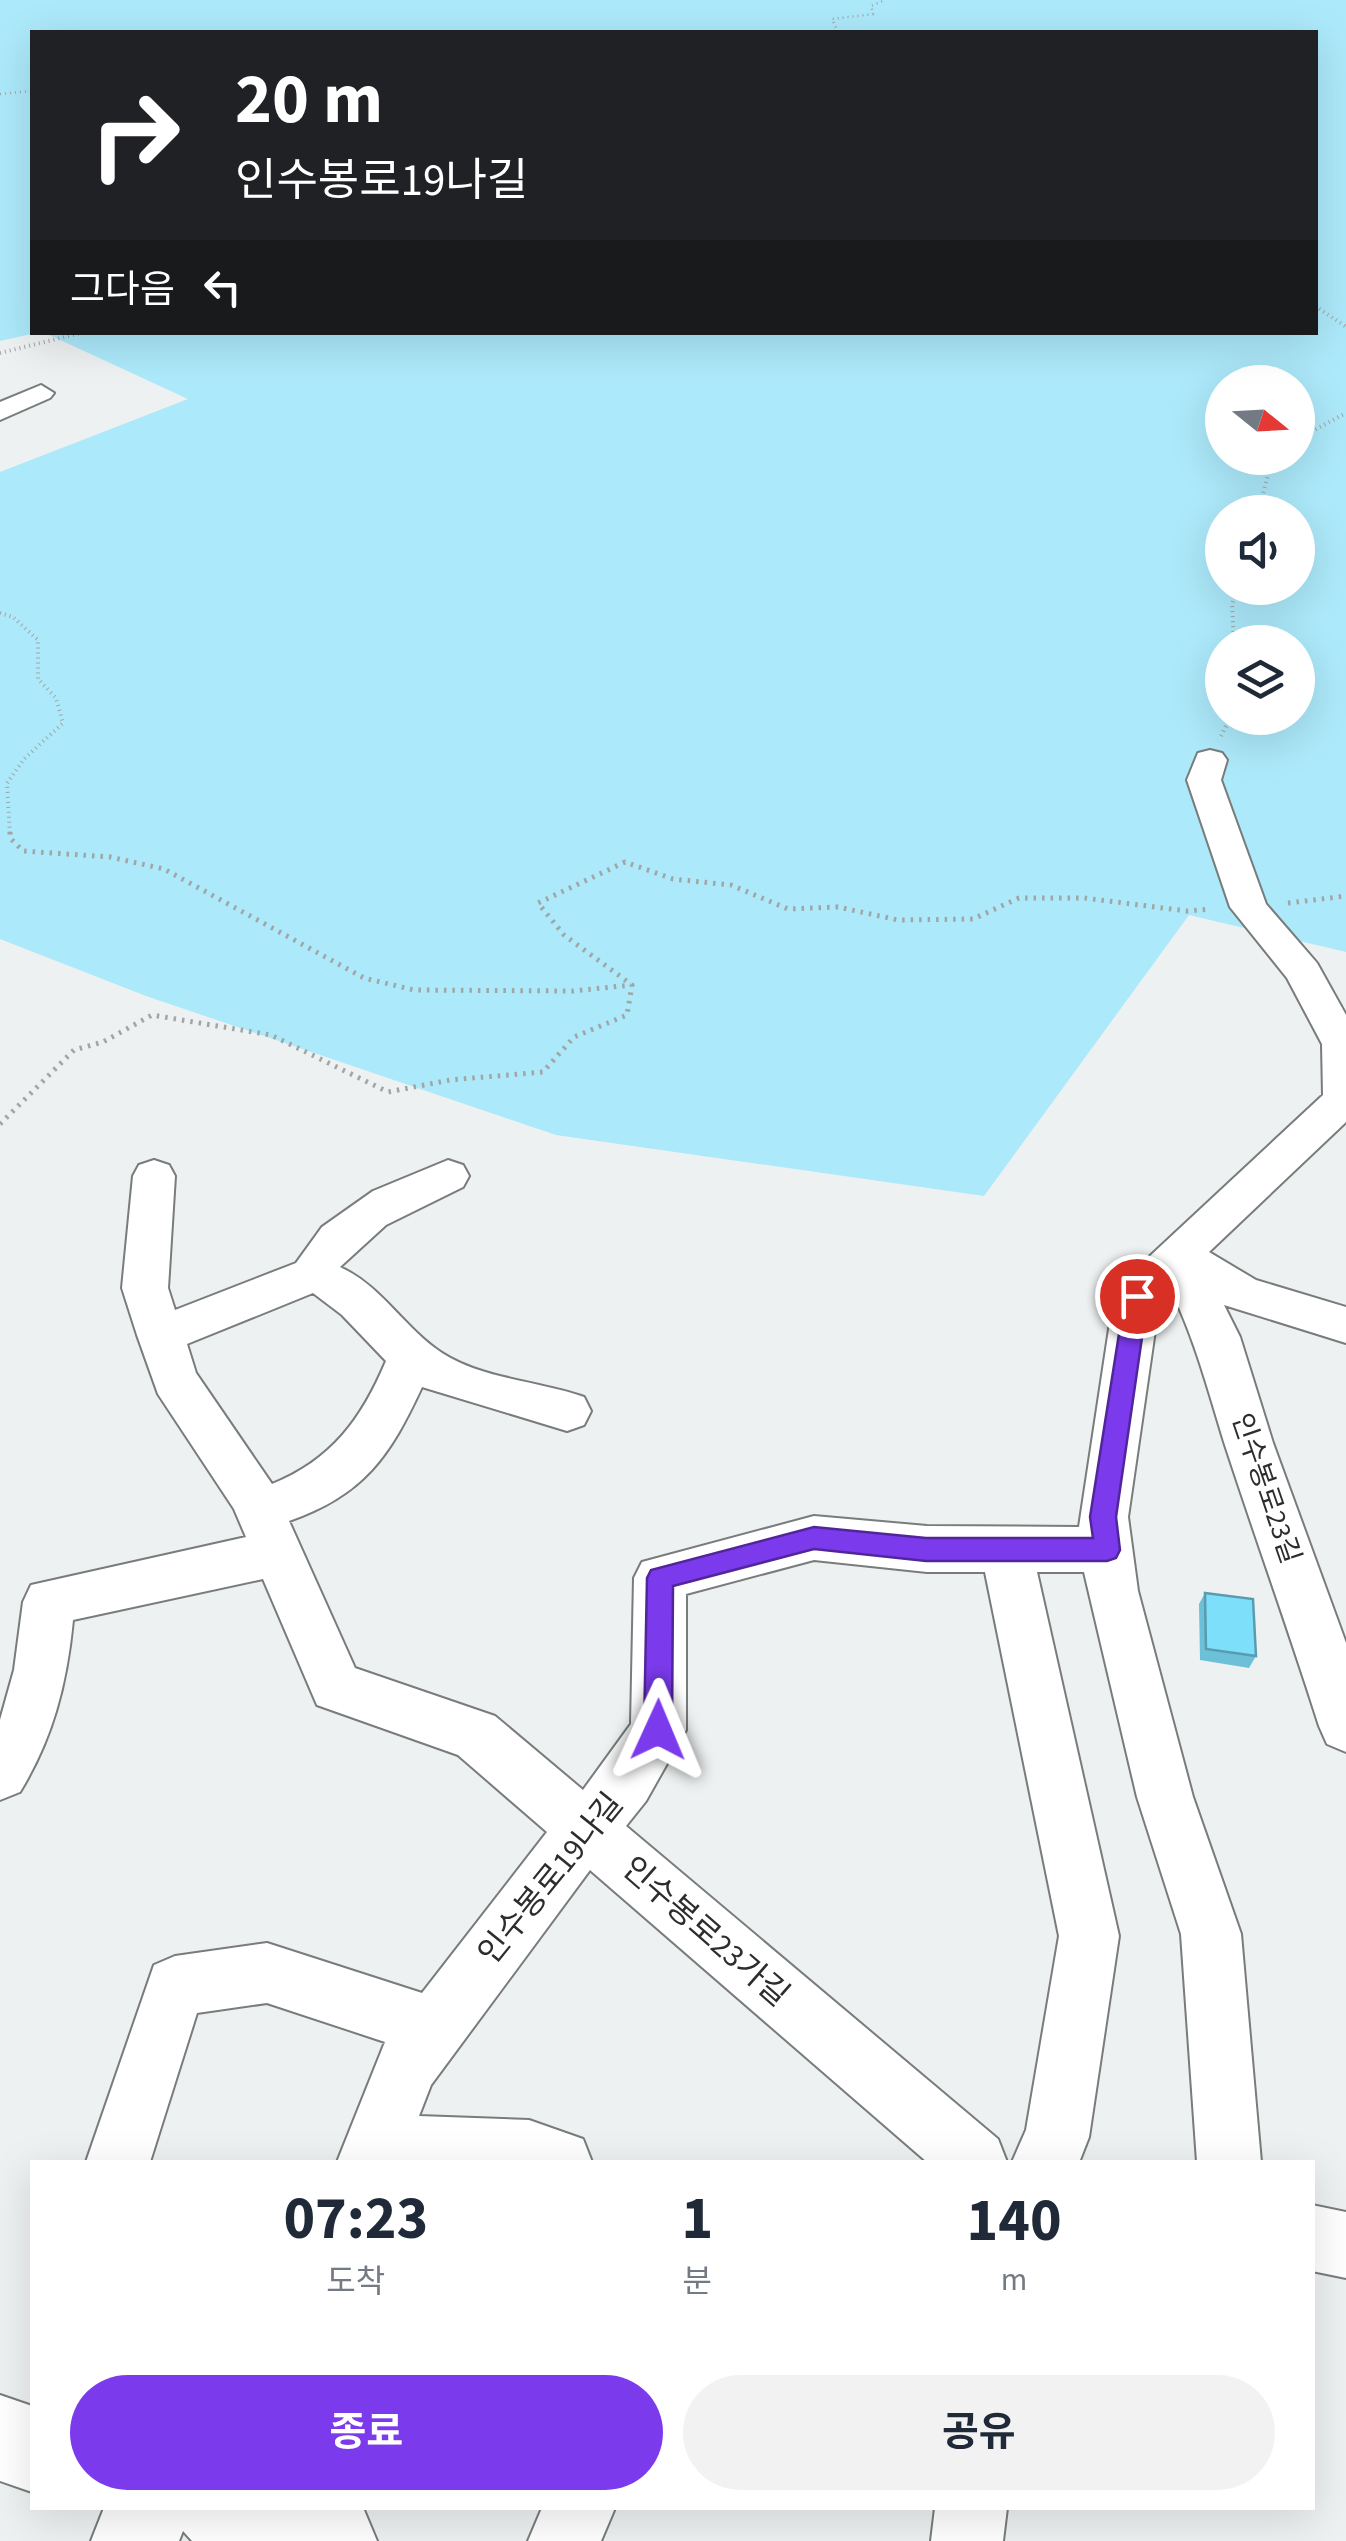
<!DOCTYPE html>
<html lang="ko">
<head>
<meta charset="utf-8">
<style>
  :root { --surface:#fff; --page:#f2f2f3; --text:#1f2937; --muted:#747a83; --accent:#7c3aed }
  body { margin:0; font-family:"Source Sans 3","Noto Sans KR",sans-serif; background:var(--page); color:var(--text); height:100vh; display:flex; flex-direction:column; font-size:38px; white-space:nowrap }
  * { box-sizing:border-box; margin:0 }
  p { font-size:32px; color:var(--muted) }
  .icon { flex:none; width:55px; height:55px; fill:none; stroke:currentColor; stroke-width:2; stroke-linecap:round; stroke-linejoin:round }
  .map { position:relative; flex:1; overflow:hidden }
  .side { position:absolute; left:30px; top:2160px; width:1285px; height:350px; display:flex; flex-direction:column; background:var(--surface); border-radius:0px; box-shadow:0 10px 40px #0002 }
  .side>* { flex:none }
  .guide { position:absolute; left:30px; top:30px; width:1288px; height:305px; border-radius:0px; box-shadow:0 10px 40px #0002; background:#202124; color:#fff; overflow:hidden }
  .needle { width:65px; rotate:108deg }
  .controls { position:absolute; left:1205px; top:365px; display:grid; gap:20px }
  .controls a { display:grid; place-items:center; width:110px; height:110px; border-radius:50%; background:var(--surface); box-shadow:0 10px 40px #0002; font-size:50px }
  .pin { position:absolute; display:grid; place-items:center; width:85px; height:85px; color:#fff; margin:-42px; border:5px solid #fff; border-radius:50%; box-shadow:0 2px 10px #0007 }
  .me { position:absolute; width:110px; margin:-55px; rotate:1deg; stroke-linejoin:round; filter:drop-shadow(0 0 8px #0008) }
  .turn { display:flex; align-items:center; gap:35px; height:210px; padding:0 40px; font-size:45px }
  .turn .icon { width:130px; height:130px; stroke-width:2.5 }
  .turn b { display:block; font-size:70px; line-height:85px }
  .then { display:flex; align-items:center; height:95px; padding:0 40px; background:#0003; gap:20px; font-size:38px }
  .eta { display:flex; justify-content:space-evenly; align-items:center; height:170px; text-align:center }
  .eta b { font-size:60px; font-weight:700; line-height:70px }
  .button { display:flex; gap:20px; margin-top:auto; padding:20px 40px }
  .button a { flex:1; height:115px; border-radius:60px; background:var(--accent); color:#fff; font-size:40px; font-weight:700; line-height:115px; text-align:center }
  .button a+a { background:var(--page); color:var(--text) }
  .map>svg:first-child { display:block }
  .green { fill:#ace9fa; fill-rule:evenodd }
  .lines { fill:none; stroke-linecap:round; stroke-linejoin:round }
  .street-casing { stroke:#787c7c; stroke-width:4 }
  .secondary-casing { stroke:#787c7c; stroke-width:4 }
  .path-far2 { stroke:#a2a5a5; stroke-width:2.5; stroke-dasharray:1 4; stroke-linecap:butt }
  .path-far1 { stroke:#a2a5a5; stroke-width:4; stroke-dasharray:1 4; stroke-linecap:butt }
  .path { stroke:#a2a5a5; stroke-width:5; stroke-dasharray:2.5 6; stroke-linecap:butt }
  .street { fill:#fff; fill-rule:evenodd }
  .secondary { fill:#fff; fill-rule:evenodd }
  .wall { fill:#6cc0d7 }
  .building { fill:#7edffa; stroke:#589caf; stroke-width:2.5 }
  .route { fill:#7c3aed; stroke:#51269a; stroke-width:2.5 }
  .labels { text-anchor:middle; stroke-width:9; stroke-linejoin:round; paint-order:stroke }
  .street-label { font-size:28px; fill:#2c2d2d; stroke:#fff }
  .near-street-label { font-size:32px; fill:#2c2d2d; stroke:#fff }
</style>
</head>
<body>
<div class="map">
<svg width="1346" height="2541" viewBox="0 0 1346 2541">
  <rect width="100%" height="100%" fill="#eef1f2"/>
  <path class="green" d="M0,0h1346v952l-157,-37 -205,281 -428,-61 -410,-139 -146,-57v-467l188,-73 -143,-66 1270,-1v-300h-1283v300l4,1 -36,8zM1222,382h76v76h-76zM1222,512h76v76h-76zM1222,642h76v76h-76z"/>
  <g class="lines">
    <g class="street-casing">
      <path id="street" d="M41,385l13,8 -4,5 -50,22v-18z
        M1210,750l12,3 5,7 -6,20 45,124 51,59 29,52v107l-137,130 47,28 90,27v36l-122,-38 16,32 33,106 73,200v109l-19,-8 -8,-18c-30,-95 -64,-189 -95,-284 -16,-52 -29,-102 -53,-152l-12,13 -31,214 10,74 55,206 48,137 20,228h-64l-16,-228 -44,-137 -53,-225h-47l82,364 -30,201 -9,23 -68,2 14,-32 33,-194 -74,-364h-58l-113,-12 -128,34v136l-40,71 -20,25 372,313 9,23h-80l-337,-292 -159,215 -12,31 110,4 54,19 9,23h-255l48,-120 -118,-39 -70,10 -47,149h-64l68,-197 21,-9 92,-13 155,50 125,-161 -89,-77 -141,-50 -54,-126 -190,41c-6,63 -20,118 -53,172l-20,8v-80l14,-50 9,-68 8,-17 215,-48 -12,-28 -76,-115 -21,-59 -15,-47 11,-112 6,-11 15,-5 15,5 6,11 -7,112 7,22 121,-47 26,-36 51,-36 75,-31 15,5 6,11 -6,11 -77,38 -46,42c42,19 64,61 102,86 40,26 97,28 142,44l7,14 -7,14 -17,6 -145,-44c-32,69 -58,108 -133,134l66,147 140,48 88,74 48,-66 3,-146 8,-16 172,-46 113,10 152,1 35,-231 7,-13 202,-188 -1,-51 -35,-66 -57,-71 -43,-127 11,-27zM313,1293l29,22 44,46c-24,57 -54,99 -114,123l-76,-111 -9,-29z
        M1312,2205l34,7v66l-34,-7z
        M542,2508h73l-14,33h-73z
        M935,2508h72l-4,33h-72z"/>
    </g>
    <g class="secondary-casing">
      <path id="secondary" d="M0,2395l32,11v86l-32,-11z
        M104,2508h255l5,2 13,31h-185l-9,-10 -4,10h-88z"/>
    </g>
    <path class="path-far2" d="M838,32l-6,-13 41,-5 -2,-8 14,-6
      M0,94l32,-3"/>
    <path class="path-far1" d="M1315,306l30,20
      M0,353l85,-21
      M1298,439l48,-26
      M1258,512l11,-41 9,-13
      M0,613l13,4 25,23v39l18,19 7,25 -39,36 -17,24 3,52
      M1234,642l-2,-38 6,-16
      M1221,736l9,-18"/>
    <path class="path" d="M10,832v6l13,13 87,6 54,12 200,109 50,12 159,1 58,-6
      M1288,903l58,-7
      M0,1124l74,-74 29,-8 49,-27 119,20 117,57 62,-12 93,-8 31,-35 53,-22 5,-30 -68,-50 -26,-32 87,-41 48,17 58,6 57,24 50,-2 60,13 75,-1 46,-21h65l103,13 23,-2"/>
    <use href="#street" class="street"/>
    <use href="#secondary" class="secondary"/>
  </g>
  <path class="wall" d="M1205,1593l51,63 -7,12 -49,-8 -1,-56z"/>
  <path class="building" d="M1205,1593l48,6 3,57 -50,-7z"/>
  <path class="route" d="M1137,1287l11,9 -32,221 4,33 -4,8 -9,3h-181l-112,-12 -141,37 -1,144 -4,9 -10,4 -10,-4 -4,-9 3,-152 4,-8 163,-43 112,11h167l-3,-21 35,-221z"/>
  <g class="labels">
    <g class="street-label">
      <text transform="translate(1267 1488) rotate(71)" y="10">인수봉로23길</text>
    </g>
    <g class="near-street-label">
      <text transform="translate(550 1878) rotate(-51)" y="11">인수봉로19나길</text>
      <text transform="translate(706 1931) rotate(41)" y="11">인수봉로23가길</text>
    </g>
  </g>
</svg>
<div class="controls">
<a><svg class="needle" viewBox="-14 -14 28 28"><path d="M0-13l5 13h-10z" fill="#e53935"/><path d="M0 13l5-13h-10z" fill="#747a83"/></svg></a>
<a><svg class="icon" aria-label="sound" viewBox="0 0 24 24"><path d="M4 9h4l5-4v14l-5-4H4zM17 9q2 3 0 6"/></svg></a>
<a><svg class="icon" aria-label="layers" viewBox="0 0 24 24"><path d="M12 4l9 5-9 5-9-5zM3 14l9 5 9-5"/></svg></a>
</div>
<div class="pin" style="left:1137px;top:1296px;background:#d93025"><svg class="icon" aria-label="arrive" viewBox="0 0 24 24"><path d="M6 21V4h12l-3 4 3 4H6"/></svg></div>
<svg class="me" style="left:658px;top:1730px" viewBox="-20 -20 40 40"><path d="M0-17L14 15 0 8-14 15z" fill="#7c3aed" stroke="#fff" stroke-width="4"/></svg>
<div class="guide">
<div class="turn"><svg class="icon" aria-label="right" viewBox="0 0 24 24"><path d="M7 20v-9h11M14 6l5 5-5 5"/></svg><div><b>20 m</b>인수봉로19나길</div></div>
<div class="then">그다음<svg class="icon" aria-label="left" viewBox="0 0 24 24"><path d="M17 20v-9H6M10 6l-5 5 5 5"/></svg></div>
</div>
<section class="side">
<div class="eta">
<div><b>07:23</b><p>도착</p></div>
<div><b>1</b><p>분</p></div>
<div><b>140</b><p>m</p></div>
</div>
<div class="button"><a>종료</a><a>공유</a></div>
</section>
</div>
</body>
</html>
